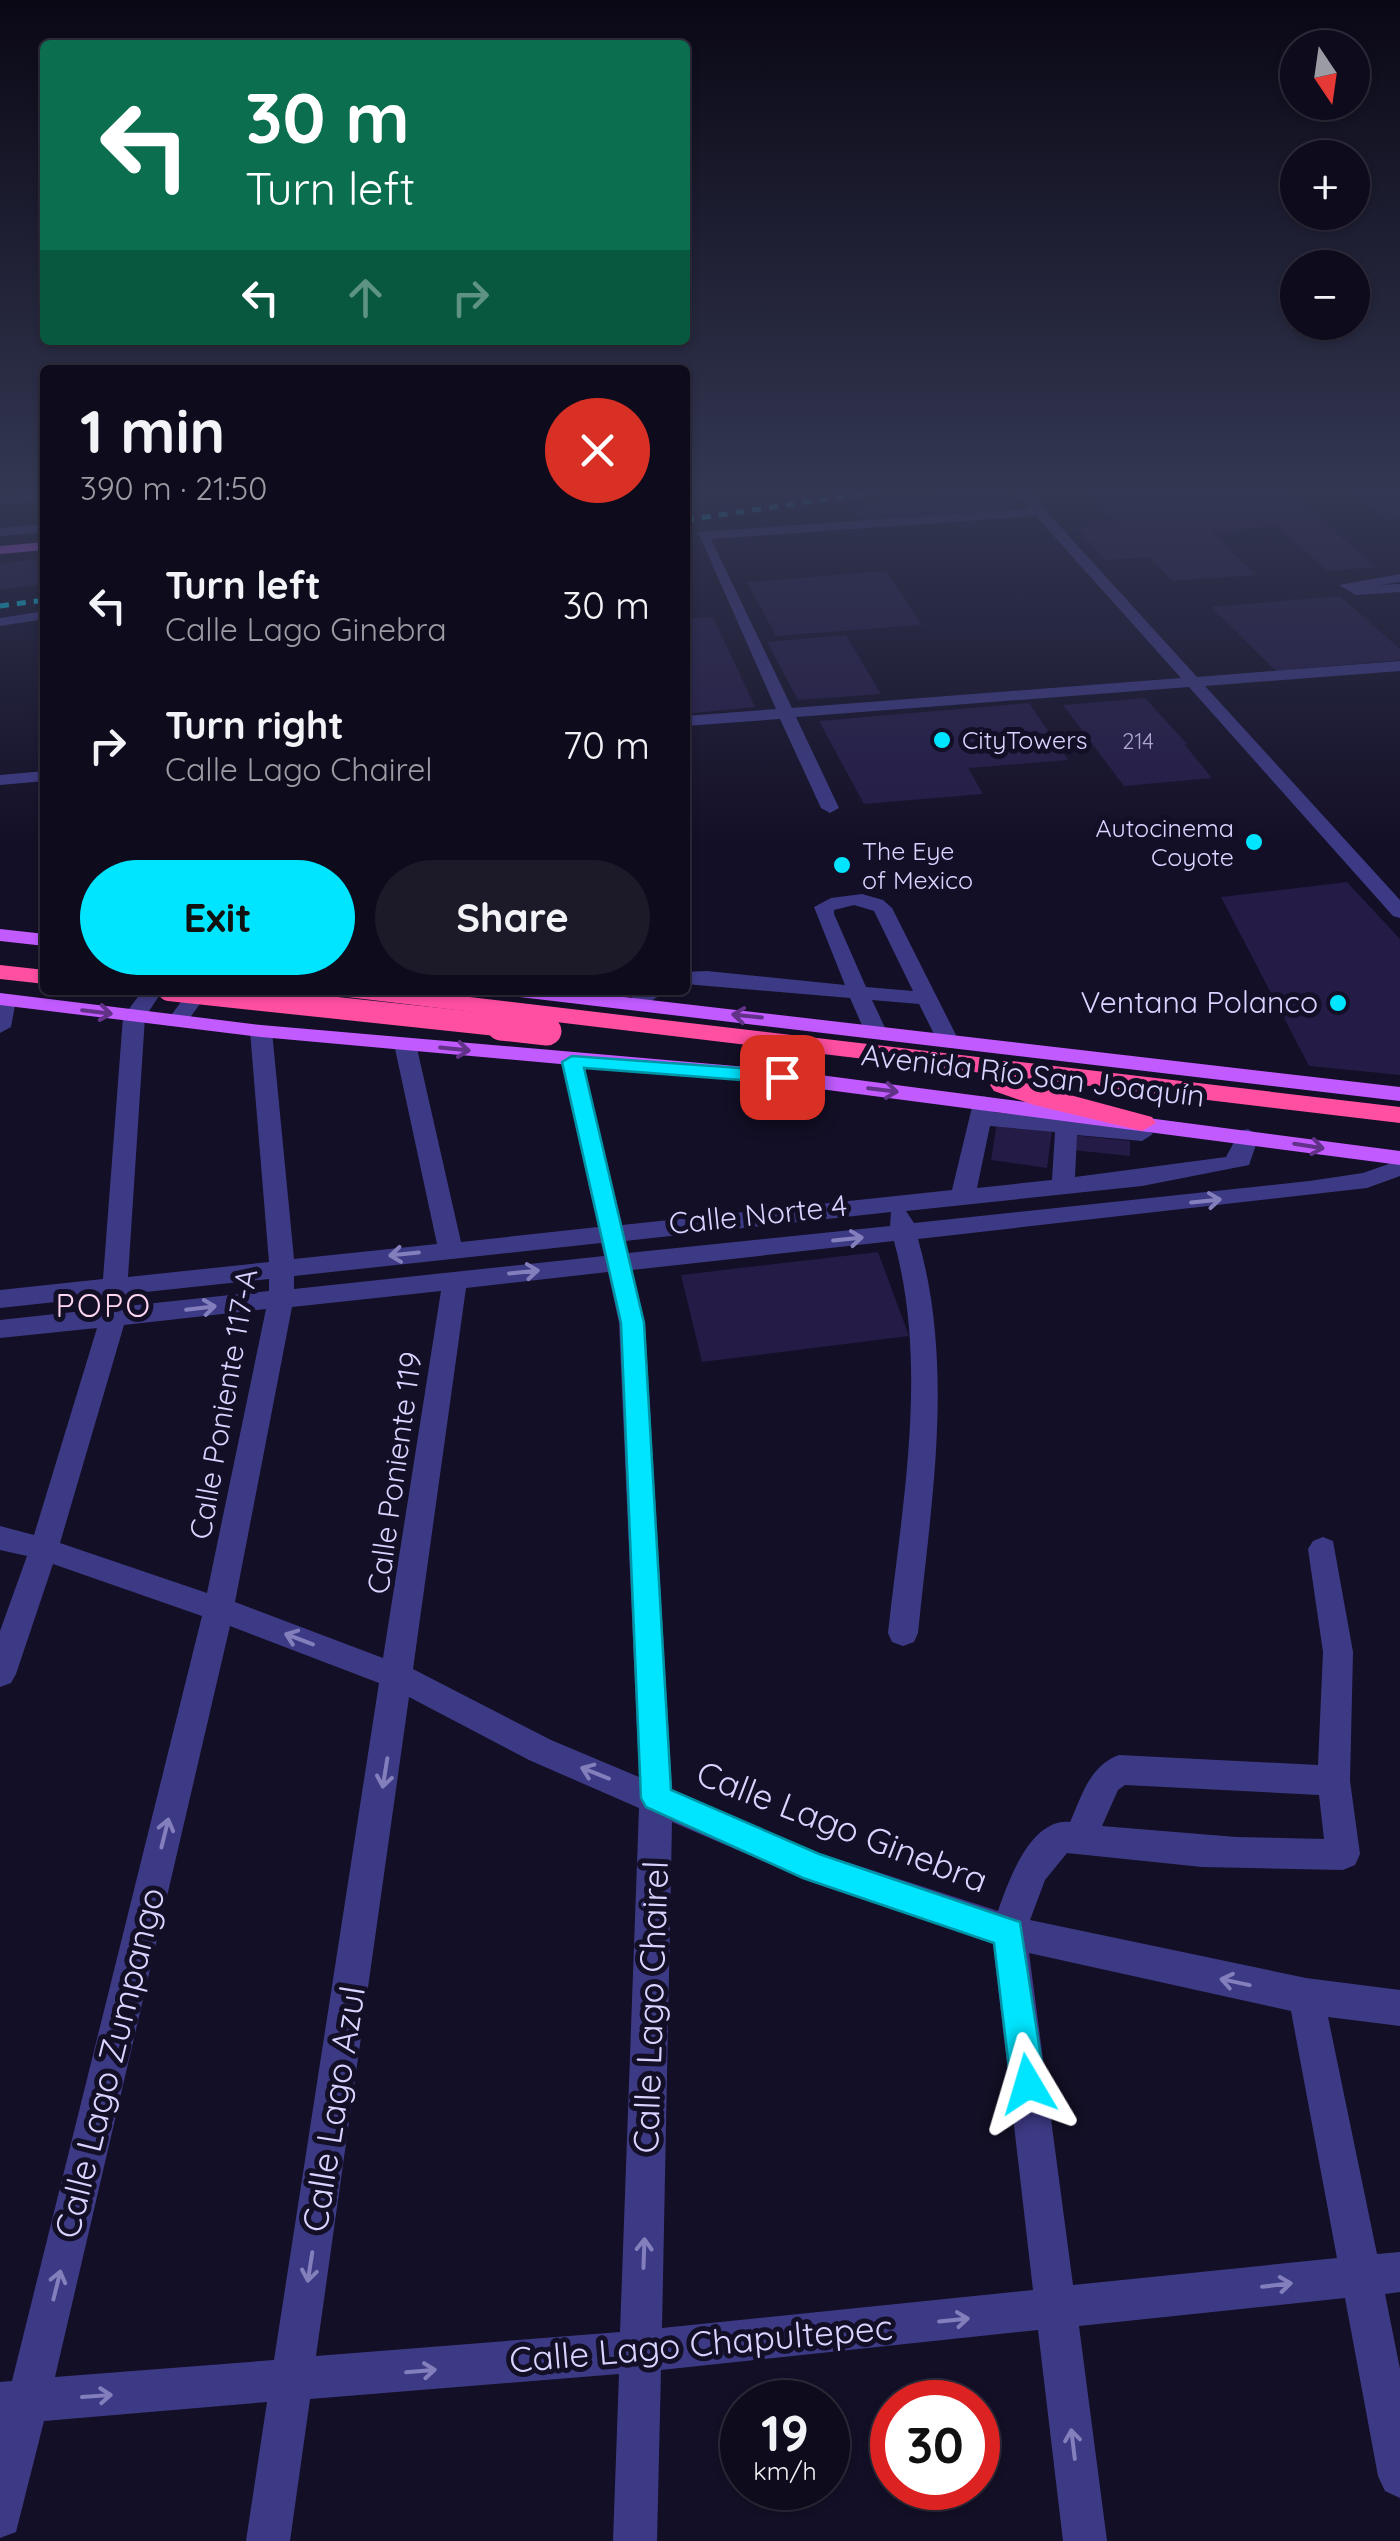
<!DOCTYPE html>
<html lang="en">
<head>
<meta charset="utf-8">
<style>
  :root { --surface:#0e0b1c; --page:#1c1929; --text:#f1f3f6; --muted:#9b9ba3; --line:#2e2b3b; --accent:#00e5ff }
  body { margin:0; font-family:Quicksand,sans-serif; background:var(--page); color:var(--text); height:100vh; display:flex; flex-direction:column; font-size:38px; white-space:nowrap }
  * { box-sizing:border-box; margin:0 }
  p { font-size:32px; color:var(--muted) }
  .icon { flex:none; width:55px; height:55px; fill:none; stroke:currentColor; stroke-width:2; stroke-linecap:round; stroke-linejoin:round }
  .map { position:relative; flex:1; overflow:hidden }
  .sheet { position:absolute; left:40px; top:365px; width:650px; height:630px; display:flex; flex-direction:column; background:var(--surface); border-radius:10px; box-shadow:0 2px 8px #0004,0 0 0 2px var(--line) }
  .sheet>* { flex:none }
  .top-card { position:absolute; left:40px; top:40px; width:650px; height:305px; border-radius:10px; box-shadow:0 2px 8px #0004,0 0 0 2px var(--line); background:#0b6e4f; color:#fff; overflow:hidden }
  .needle { width:65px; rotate:167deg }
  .fabs { position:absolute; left:1280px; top:30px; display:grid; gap:20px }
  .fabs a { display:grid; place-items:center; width:90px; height:90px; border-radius:50%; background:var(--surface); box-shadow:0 2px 8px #0004,0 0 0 2px var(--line); font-size:50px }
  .speed { position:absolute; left:720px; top:2380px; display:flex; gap:20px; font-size:50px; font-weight:700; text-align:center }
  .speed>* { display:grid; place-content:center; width:130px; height:130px; border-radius:50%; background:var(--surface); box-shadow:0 2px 8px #0004,0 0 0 2px var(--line); line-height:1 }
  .speed small { font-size:25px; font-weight:400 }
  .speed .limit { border:15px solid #d22; background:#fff; color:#111 }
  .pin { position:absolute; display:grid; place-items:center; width:85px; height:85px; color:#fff; margin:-42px; border-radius:20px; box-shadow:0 5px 15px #0006 }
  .me { position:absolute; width:110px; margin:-55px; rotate:353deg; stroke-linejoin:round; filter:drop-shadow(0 0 8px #0008) }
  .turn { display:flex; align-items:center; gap:35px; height:210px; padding:0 40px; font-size:45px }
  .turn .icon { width:130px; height:130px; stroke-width:2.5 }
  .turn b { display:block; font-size:70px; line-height:85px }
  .lanes { display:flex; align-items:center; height:95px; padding:0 40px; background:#0003; justify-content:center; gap:50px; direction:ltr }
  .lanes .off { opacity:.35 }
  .round { display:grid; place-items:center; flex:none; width:105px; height:105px; border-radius:52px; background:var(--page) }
  .summary { display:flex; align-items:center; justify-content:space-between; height:170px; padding:0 40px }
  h1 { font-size:60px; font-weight:800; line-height:75px }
  .button { display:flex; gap:20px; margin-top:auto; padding:20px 40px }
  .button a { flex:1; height:115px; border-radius:60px; background:var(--accent); color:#111; font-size:40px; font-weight:800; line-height:115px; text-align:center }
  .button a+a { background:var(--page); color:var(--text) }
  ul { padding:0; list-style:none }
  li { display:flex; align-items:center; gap:30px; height:140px; padding:0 40px }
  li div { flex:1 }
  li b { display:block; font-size:38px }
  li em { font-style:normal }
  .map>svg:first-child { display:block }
  .building { fill:#241b47 }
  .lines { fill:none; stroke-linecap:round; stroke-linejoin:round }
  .minor { fill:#3d3a85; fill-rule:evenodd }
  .major { fill:#c25bff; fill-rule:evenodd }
  .highway { fill:#ff4fa3; fill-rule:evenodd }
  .rail { stroke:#00e5ff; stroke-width:5; stroke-dasharray:9 8; stroke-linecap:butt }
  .highway-bridge-far1 { stroke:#ff4fa3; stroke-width:22 }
  .highway-bridge { stroke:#ff4fa3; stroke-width:29 }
  .oneway { stroke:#623188 }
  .oneway2 { stroke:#837fbc }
  .route { fill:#00e5ff; stroke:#0095a6; stroke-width:2.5 }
  .poi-dot { fill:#00e5ff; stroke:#130f26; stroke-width:4 }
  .labels { text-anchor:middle; stroke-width:10; stroke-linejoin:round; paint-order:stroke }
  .far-number-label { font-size:22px; fill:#aca6d1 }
  .far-poi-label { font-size:25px; fill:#d9d4ff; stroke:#130f26; text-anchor:start }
  .poi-label { font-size:30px; fill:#d9d4ff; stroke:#130f26; text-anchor:end }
  .street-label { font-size:30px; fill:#d9d4ff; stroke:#130f26 }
  .neighbourhood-label { font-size:32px; letter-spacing:2.5px; fill:#ffd6f0; stroke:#130f26 }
  .near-street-label { font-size:35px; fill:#d9d4ff; stroke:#130f26 }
</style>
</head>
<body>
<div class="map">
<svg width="1400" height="2541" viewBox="0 0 1400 2541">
  <rect width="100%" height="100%" fill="#130f26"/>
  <path class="building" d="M955,490h51l16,20 -158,11 -12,-13z
    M1086,490h199l91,77 -49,4 -50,-45 -67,5 46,44 -84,6 -23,-24 -44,3 -29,-33 43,-2z
    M1349,490h51v28l-15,1z
    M45,558v26l-45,6v-26z
    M886,571l36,54 -146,11 -29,-54z
    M1340,596l60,53v11l-124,11 -65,-64z
    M713,617l42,90 -70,7v-95z
    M846,635l35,59 -83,6 -31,-58z
    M1145,698l42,46h-3l28,34 -88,8 -61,-81z
    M1029,703l39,57 -100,8 15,26 -119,10 -45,-83z
    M1347,882l53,57v136l-91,-9 -88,-169z
    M997,1123l55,8 -5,37 -56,-8z
    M1073,1135l57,6v15l-58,-6z
    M878,1252l31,84 -207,26 -21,-87z"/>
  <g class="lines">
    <path class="minor" d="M1014,490h13l170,187 203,-16v10l-195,15 195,214v18l-7,-2 -204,-229 -393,30 43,91 -9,5 -9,-5 -41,-89 -95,7v-10l91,-7 -78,-177 332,-23zM1036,516l145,162 -389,30 -81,-169z
      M45,493v8l-45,3v-8z
      M45,524v8l-45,4v-8z
      M1400,574v8l-22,3 22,-1v8l-44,3 -17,-10z
      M45,611v8l-45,7v-8z
      M45,771v10l-45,4v-10z
      M862,894l21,6 9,8 67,133 -3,5h-16l-21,-42 -47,-4 15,32 -11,6 -11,-6 -15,-34 -165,-14v-12l22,-1 138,14 -31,-78 17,-9zM854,905l20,6 39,80 -47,-4 -32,-73v-4z
      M143,990h20l-18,27 -17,260 141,-15 -19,-231 11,-6 11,6 22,228 143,-15 -43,-200 11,-6 11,6 45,198 137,-15 -37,-166 11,-7 11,7 39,164 330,-35 21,-87 11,-7 11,7 -2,9 62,6 4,-9h16l3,12 64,6 11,7 -11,7 -65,-6 -2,42 151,-20 14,-26 8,-2 11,7 -10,29 -107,21 -236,25 8,12 395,-42 54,-8 37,-13v16l-33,12 -449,51c37,129 13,264 0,394l-4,9 -11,4 -11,-4 -4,-9c14,-129 41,-264 6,-392l-262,29 13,53 27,468 147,62 179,58c10,-29 32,-93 72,-89 12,-26 19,-56 49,-67l199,10 5,-113 -15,-103 5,-8 10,-4 10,4 20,111 -3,129 10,73 -5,11 -12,5 -141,-3 -135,-14 -22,27 -15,40 276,58 94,12v36l-72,-9 49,237 23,-2v40l-15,2 15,75v129l-15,-7 -7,-15 -33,-178 -266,28 28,215h-44l-25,-211 -377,40 -4,171h-44l6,-167 -309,25 -20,142h-44l21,-139 -223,19 -28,111 -16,6v-156l12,-1 190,-765 -149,-52 -37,110 -5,9 -11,4v-56l27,-75 -27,-6v-24l34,9 63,-207 -97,10v-18l101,-11 1,-12 -102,11v-18l103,-11 20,-262zM990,1126l65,6 -3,48 -75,8zM891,1212l-1,14 -262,27 -3,-12zM601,1243l3,13 -310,33v-13zM608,1272l11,51 20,454 -88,-37 -138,-71 53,-381zM269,1279v12l-142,15v-12zM441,1291l-58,367 -148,-56 57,-295zM266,1309l-59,284 -147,-50 64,-218zM230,1626l149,57 -105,677 -219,17zM409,1697l120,63 110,48 -19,524 -304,24zM1125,1785l194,10 5,44 -88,-2 -134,-11 16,-36zM672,1822l142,61 179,60 40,347 -371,38zM1029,1953l262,58 46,247 -264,27z
      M190,990h20l-26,36h-14l-4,-4z
      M643,990h26l-28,17h-14l-3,-4z
      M6,994l10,6 -5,27 -11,6v-38z"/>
    <path class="major" d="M45,542v8l-45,4v-8z
      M0,929l45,5v12l-45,-5z
      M501,990h63l836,97v14l-889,-105z
      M0,993l261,32 521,45 618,81v14l-618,-81 -521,-47 -261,-32z"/>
    <path class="highway" d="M0,965l45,5v14l-45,-5z
      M335,990h75l990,117v16l-1053,-126z
      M1003,1077l149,40 4,6 -14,8 -108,-26 -40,-14 -4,-6z"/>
    <path class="rail" d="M685,520l202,-30
      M0,606l45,-6"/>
    <path class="highway-bridge-far1" d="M169,990l355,38"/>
    <path class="highway-bridge" d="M501,1026l46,5"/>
  </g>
  <defs><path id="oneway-shaft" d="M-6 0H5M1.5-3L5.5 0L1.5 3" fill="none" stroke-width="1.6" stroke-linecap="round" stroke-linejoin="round" transform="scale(2.5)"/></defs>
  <g class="oneway">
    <use href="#oneway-shaft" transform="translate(97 1012) rotate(7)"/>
    <use href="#oneway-shaft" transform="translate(747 1016) rotate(-174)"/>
    <use href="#oneway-shaft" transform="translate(455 1049) rotate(6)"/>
    <use href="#oneway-shaft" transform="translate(883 1090) rotate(7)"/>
    <use href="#oneway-shaft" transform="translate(1309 1146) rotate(9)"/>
  </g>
  <g class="oneway2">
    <use href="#oneway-shaft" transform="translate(1206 1201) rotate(-6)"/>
    <use href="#oneway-shaft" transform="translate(848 1239) rotate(-6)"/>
    <use href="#oneway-shaft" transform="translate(404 1254) rotate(174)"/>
    <use href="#oneway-shaft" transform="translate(524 1272) rotate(-6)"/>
    <use href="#oneway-shaft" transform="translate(201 1308) rotate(-7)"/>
    <use href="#oneway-shaft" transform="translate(299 1639) rotate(-159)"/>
    <use href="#oneway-shaft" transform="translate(385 1773) rotate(99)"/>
    <use href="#oneway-shaft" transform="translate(595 1773) rotate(-158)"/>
    <use href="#oneway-shaft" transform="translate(165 1833) rotate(-76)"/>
    <use href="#oneway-shaft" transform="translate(1235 1982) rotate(-168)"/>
    <use href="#oneway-shaft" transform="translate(644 2253) rotate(-88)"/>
    <use href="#oneway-shaft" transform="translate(310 2267) rotate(99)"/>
    <use href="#oneway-shaft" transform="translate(57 2285) rotate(-76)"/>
    <use href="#oneway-shaft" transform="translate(1277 2285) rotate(-7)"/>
    <use href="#oneway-shaft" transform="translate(954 2320) rotate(-6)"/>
    <use href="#oneway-shaft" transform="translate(421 2371) rotate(-5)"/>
    <use href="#oneway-shaft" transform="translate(97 2396) rotate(-4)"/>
    <use href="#oneway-shaft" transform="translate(1073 2444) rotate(-97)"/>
  </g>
  <linearGradient id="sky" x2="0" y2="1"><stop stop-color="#0a0815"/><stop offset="0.58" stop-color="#333752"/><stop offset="1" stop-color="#333752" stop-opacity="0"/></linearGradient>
  <rect width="1400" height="846" fill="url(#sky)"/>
  <path class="route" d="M572,1056l210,15 10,6 -10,6 -198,-15 60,255 27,467 148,64 201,68 25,162 -5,12 -12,5 -12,-5 -5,-12 -17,-141 -191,-65 -157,-71 -5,-9 -20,-475 -59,-261z"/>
  <g class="poi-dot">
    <circle cx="942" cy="740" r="10"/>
    <circle cx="1254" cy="842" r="10"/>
    <circle cx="842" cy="865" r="10"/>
    <circle cx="1338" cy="1003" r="10"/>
  </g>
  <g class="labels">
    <g class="far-number-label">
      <text x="1138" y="749">214</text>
    </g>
    <g class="far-poi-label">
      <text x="962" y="749">CityTowers</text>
      <text x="1234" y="837" text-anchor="end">Autocinema<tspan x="1234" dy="29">Coyote</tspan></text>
      <text x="862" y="860">The Eye<tspan x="862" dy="29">of Mexico</tspan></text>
    </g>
    <g class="poi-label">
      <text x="1318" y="1013">Ventana Polanco</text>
    </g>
    <g class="street-label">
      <text transform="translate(1033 1076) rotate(7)" y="10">Avenida Río San Joaquín</text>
      <text transform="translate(758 1215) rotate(-6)" y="10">Calle Norte 4</text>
      <text transform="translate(224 1404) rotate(-80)" y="10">Calle Poniente 117-A</text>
      <text transform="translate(395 1473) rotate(-82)" y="10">Calle Poniente 119</text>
    </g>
    <g class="neighbourhood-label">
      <text x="104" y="1317">POPO</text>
    </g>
    <g class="near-street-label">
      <text transform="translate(842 1827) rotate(21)" y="12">Calle Lago Ginebra</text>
      <text transform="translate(651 2007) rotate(-88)" y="12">Calle Lago Chairel</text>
      <text transform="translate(110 2063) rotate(-76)" y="12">Calle Lago Zumpango</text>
      <text transform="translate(334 2109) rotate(-81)" y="12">Calle Lago Azul</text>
      <text transform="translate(701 2344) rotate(-5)" y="12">Calle Lago Chapultepec</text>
    </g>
  </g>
</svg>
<div class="fabs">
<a><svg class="needle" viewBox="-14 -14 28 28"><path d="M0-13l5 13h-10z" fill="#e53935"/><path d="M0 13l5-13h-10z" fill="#9b9ba3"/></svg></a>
<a>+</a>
<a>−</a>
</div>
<div class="speed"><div>19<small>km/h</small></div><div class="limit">30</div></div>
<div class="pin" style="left:782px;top:1077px;background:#d93025"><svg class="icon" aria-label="arrive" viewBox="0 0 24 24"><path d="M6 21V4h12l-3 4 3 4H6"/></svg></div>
<svg class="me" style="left:1028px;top:2084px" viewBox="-20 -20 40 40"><path d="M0-17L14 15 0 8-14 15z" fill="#00e5ff" stroke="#fff" stroke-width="4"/></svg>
<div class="top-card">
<div class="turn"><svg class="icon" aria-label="left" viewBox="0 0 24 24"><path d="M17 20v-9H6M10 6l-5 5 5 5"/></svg><div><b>30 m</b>Turn left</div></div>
<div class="lanes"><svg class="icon" aria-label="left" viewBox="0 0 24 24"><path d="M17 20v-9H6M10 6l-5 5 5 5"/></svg><svg class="icon off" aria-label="ahead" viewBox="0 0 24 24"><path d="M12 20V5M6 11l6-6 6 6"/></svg><svg class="icon off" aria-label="right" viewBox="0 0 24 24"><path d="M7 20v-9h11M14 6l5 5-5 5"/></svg></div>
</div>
<section class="sheet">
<div class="summary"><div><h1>1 min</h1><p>390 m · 21:50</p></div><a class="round" style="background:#d93025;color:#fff"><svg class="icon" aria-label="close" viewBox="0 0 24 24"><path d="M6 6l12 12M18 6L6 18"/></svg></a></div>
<ul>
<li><svg class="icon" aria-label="left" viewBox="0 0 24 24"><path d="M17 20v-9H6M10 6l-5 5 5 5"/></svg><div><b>Turn left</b><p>Calle Lago Ginebra</p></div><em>30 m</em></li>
<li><svg class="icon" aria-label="right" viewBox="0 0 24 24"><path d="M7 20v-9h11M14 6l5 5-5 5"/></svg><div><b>Turn right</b><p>Calle Lago Chairel</p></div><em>70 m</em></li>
</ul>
<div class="button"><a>Exit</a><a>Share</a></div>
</section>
</div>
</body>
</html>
